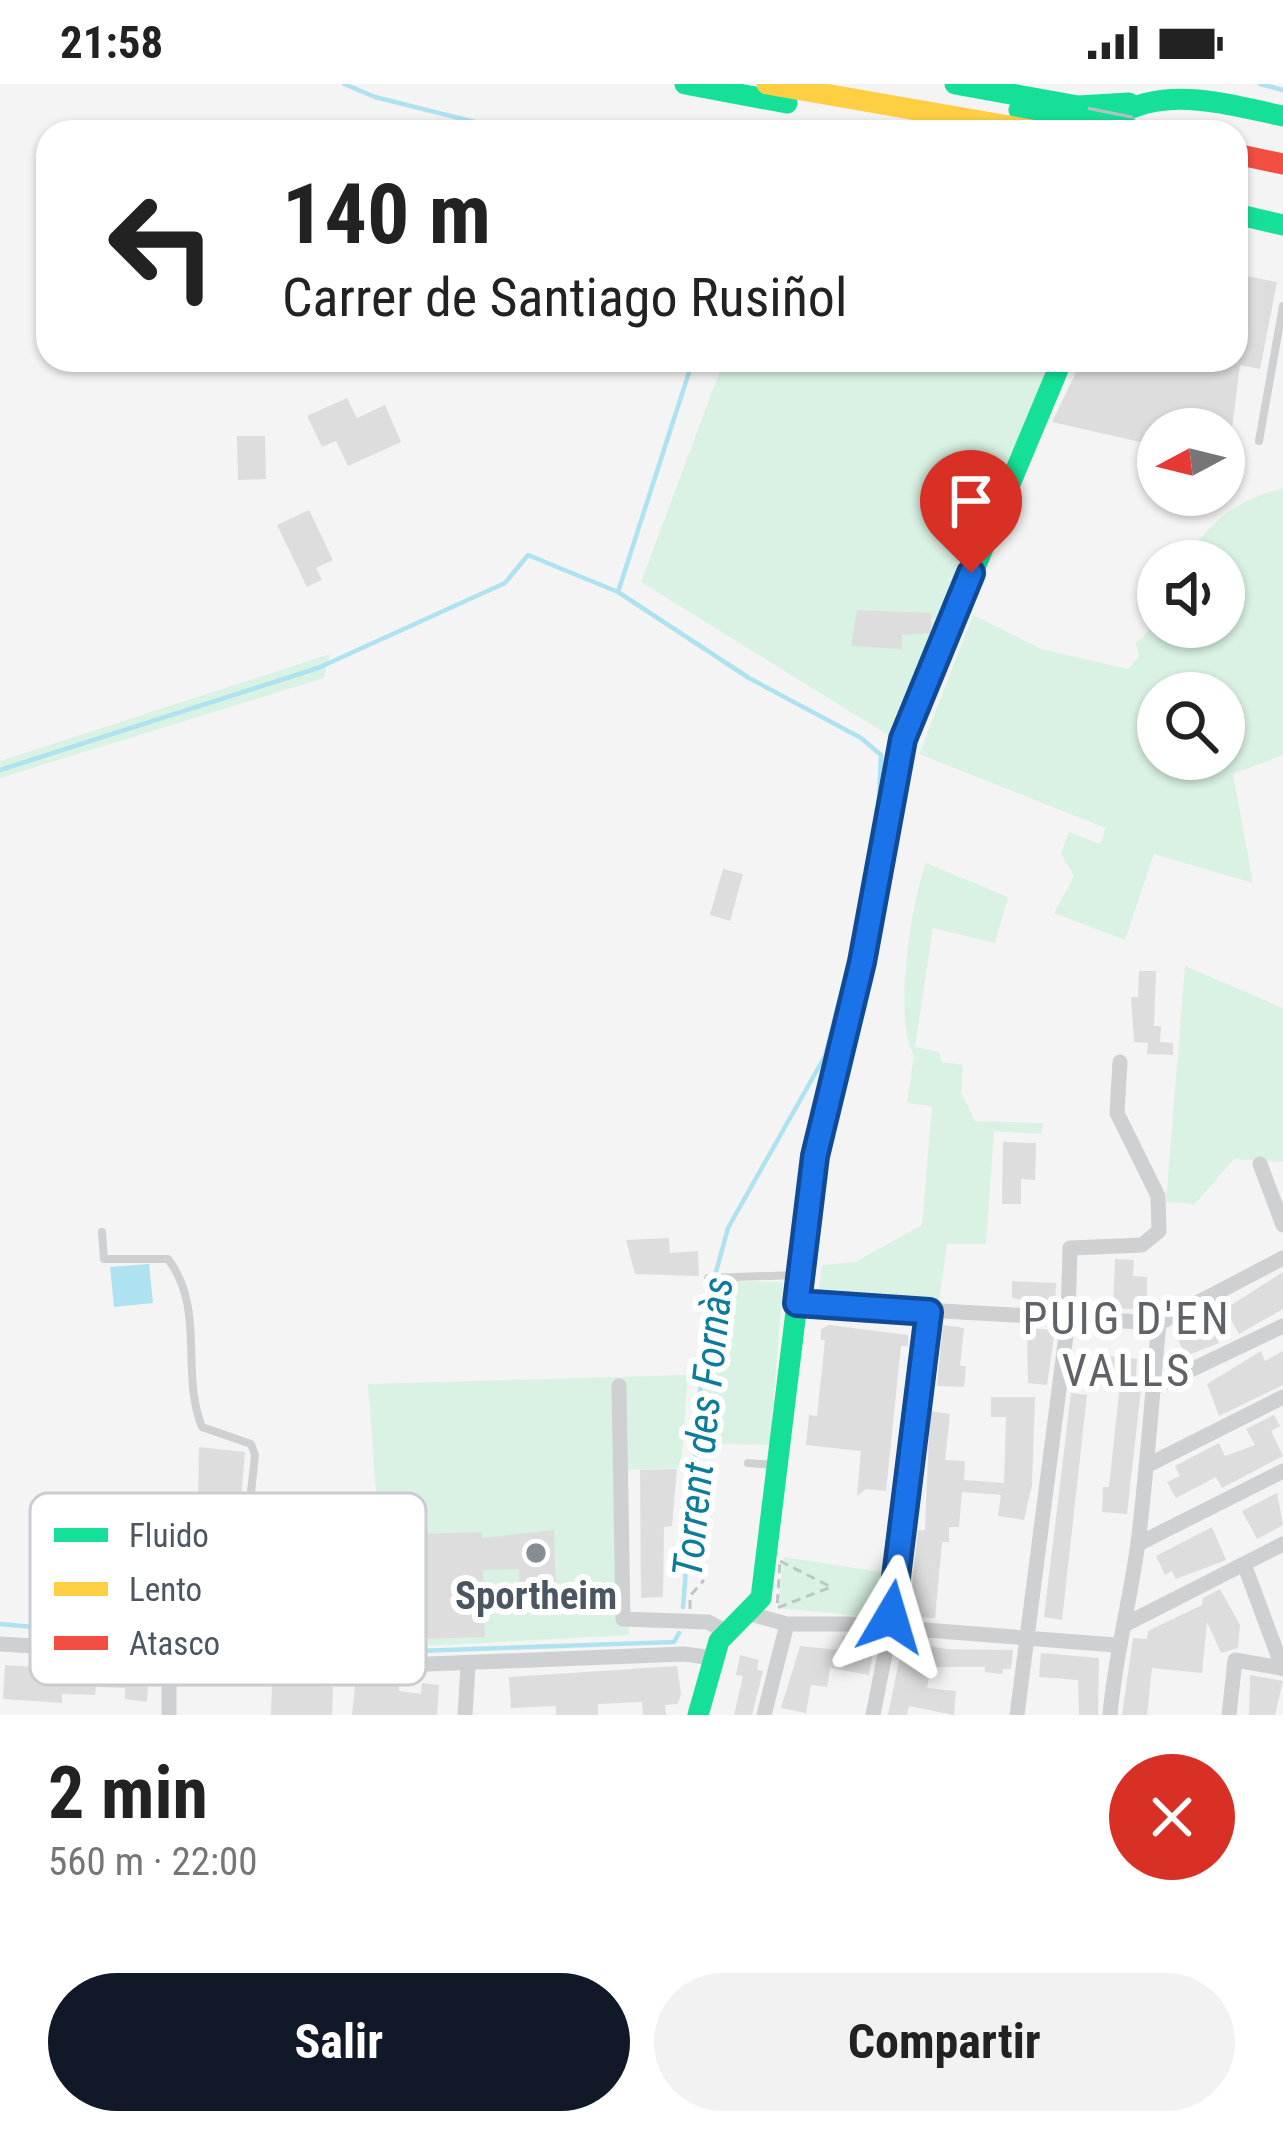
<!DOCTYPE html>
<html lang="es">
<head>
<meta charset="utf-8">
<style>
  :root { --surface:#fff; --page:#f2f2f2; --text:#222; --muted:#767676; --accent:#111827 }
  body { margin:0; font-family:"Roboto Condensed",sans-serif; background:var(--page); color:var(--text); height:100vh; display:flex; flex-direction:column; font-size:45px; white-space:nowrap }
  * { box-sizing:border-box; margin:0 }
  p { font-size:39px; color:var(--muted) }
  .icon { flex:none; width:66px; height:66px; fill:none; stroke:currentColor; stroke-width:2; stroke-linecap:round; stroke-linejoin:round }
  .map { position:relative; height:1631px; overflow:hidden }
  .side { display:flex; flex-direction:column; background:var(--surface); flex:1 }
  .side>* { flex:none }
  .guide { position:absolute; left:36px; top:36px; width:1212px; height:252px; border-radius:36px; box-shadow:0 3px 9px #0004; background:#fff; color:var(--text); overflow:hidden }
  .needle { width:78px; rotate:263deg }
  .buttons { position:absolute; left:1137px; top:324px; display:grid; gap:24px }
  .buttons a { display:grid; place-items:center; width:108px; height:108px; border-radius:50%; background:var(--surface); box-shadow:0 3px 9px #0004; font-size:60px }
  .pin { position:absolute; display:grid; place-items:center; width:102px; height:102px; color:#fff; margin:-123px -51px; border-radius:50% 50% 50% 0; rotate:-45deg; box-shadow:0 0 12px #0007 }
  .pin .icon { rotate:45deg }
  .me { position:absolute; width:132px; margin:-66px; rotate:7deg; stroke-linejoin:round; filter:drop-shadow(0 0 9px #0008) }
  .turn { display:flex; align-items:center; gap:42px; height:252px; padding:0 48px; font-size:54px }
  .turn .icon { width:156px; height:156px; stroke-width:2.5 }
  .turn b { display:block; font-size:84px; line-height:102px }
  .round { display:grid; place-items:center; flex:none; width:126px; height:126px; border-radius:63px; background:var(--page) }
  .head { display:flex; align-items:center; justify-content:space-between; height:204px; padding:0 48px }
  h1 { font-size:72px; font-weight:700; line-height:90px }
  .primary-button { display:flex; gap:24px; margin-top:auto; padding:24px 48px }
  .primary-button a { flex:1; height:138px; border-radius:72px; background:var(--accent); color:#fff; font-size:48px; font-weight:700; line-height:138px; text-align:center }
  .primary-button a+a { background:var(--page); color:var(--text) }
  .status { display:flex; justify-content:space-between; align-items:center; height:84px; padding:0 60px; background:var(--surface); direction:ltr }
  .status svg { height:33px; fill:currentColor }
  .map>svg:first-child { display:block }
  .green { fill:#d9f2e3; fill-rule:evenodd }
  .water { fill:#aee2f0 }
  .lines { fill:none; stroke-linecap:round; stroke-linejoin:round }
  .stream { stroke:#aee2f0; stroke-width:4.5 }
  .building { fill:#ddddde }
  .path { stroke:#bcc7c4; stroke-width:3; stroke-dasharray:9 6; stroke-linecap:butt }
  .lane { stroke:#ced0d2; stroke-width:8 }
  .street { stroke:#ced0d2; stroke-width:15 }
  .fast { stroke:#16e098; stroke-width:21 }
  .slow { stroke:#ffcf43; stroke-width:21 }
  .jam { stroke:#f24e42; stroke-width:21 }
  .fast-bridge-casing { stroke:#b9bec3; stroke-width:33; stroke-linecap:butt }
  .fast-bridge { stroke:#16e098; stroke-width:27 }
  .route-casing { stroke:#114b97; stroke-width:30 }
  .route { stroke:#1a73e8; stroke-width:21 }
  .poi-dot { fill:#868d94; stroke:#fff; stroke-width:4.5 }
  .labels { text-anchor:middle; stroke-width:12; stroke-linejoin:round; paint-order:stroke }
  .poi-label { font-size:39px; font-weight:bold; fill:#4a5661; stroke:#fff }
  .water-label { font-size:42px; font-style:italic; fill:#0c7c9b; stroke:#fff }
  .quarter-label { font-size:45px; letter-spacing:3px; fill:#5f6368; stroke:#fff }
  .key { fill:#fff; stroke:#c9ccd0; stroke-width:3 }
  .key-label { font-size:33px; fill:#4a5661 }
</style>
</head>
<body>
<div class="status"><b>21:58</b><svg viewBox="0 0 49 12"><path d="M0 12V9h3v3zM5 12V6h3v6zM10 12V3h3v9zM15 12V0h3v12zM26 1h20v11H26zM47 4h2v5h-2z"/></svg></div>
<div class="map">
<svg width="1283" height="1631" viewBox="0 0 1283 1631">
  <rect width="100%" height="100%" fill="#f4f4f4"/>
  <path class="green" d="M724,276h328l-164,375 -247,-153z
    M1283,404v267l-50,19 20,109 -99,-29 -29,86 -71,-27 20,-37 -13,-23 8,-21 31,12 6,-16 -187,-74 54,-139 68,34 87,20 11,-12 -3,-14 20,-20 -5,-10 7,-11v25h66v-66h-40c27,-41 51,-60 99,-73zM1158,609h66v66h-66z
    M330,570l-6,24 -324,100v-17z
    M926,779l82,34 -13,46 -62,-15 -18,119 24,5 3,10 21,3 -2,27 14,29 68,2 -2,11 -47,-3 -8,113h-39l-8,59 -121,-8 4,-30 33,-3 67,-37 10,-119 -25,-3 7,-48c-21,-33 -3,-153 12,-192z
    M1185,882l98,42v154l-49,-3 -39,45 -29,-2z
    M725,1197l58,1 -13,163 -74,-2 14,-138z
    M688,1291l-7,93 -53,2 1,165 -240,13 -2,-100 -7,-1 -12,-163z
    M784,1473l103,16 -4,45 -106,-10z"/>
  <path class="water" d="M149,1180l4,39 -39,4 -4,-40z"/>
  <g class="lines">
    <path class="stream" d="M344,0l31,13 140,35
      M1260,0l23,6
      M881,48l4,-3
      M693,276l-75,232 131,86 112,60 20,17 -3,67
      M0,686l318,-102 187,-85 23,-28 90,37
      M683,1523l24,-302 21,-77 97,-172 35,-135
      M0,1540l240,22 147,6 287,-10 5,-9"/>
  </g>
  <path class="building" d="M1236,190l41,8 -17,87 -20,-4 -8,64h-74v17l-106,-24 30,-62h154z
    M347,314l10,20 28,-13 16,37 -53,24 -12,-25 -14,6 -15,-31z
    M237,352h28l1,43 -28,1z
    M309,426l24,50 -17,8 6,12 -15,7 -30,-62z
    M857,526l74,3v20l-29,2v14l-51,-3z
    M723,785l20,5 -13,47 -20,-6z
    M1139,887h17l-2,55h7l-1,16 13,1v12l-26,-1 1,-11 -14,-1 -3,-45h7z
    M1003,1058l33,1 -1,37 -14,-1v25h-19z
    M669,1154l1,15 28,-2 1,25 -64,-2 -9,-34z
    M1115,1175l19,1 -1,16 14,1v33l-34,-2z
    M1283,1188v37l-44,25 -14,-25z
    M1012,1197l44,2 -1,22 -43,-7z
    M1188,1237l6,12 16,-8 9,18 -33,13 -13,-27z
    M829,1241l79,10v11h-7l-15,145 -20,-2 -9,7 4,-45 -55,-6 3,-30 8,1 8,-76h-4v-11z
    M943,1241l21,3 -4,38h6l-2,21 -27,-1z
    M1027,1244l28,2 -8,55 -19,-2z
    M1261,1267l4,10 18,-10v34l-64,31 -12,-32z
    M1108,1272l29,3 -2,30h6l-14,125 -25,-2 1,-25h6l12,-112 -15,-1z
    M1071,1309l16,2 -25,225 -18,-3z
    M991,1313h44l-3,88 -8,35 -26,-4 3,-21 -39,-3 -3,35h-10v15h-7l-7,76 -26,-1 9,-87h7l5,-119 20,3 -5,46 20,1 -1,19 40,3 2,-66h-15z
    M1274,1331l6,11 -9,5 12,25 -61,32 -6,-11 -40,21 -9,-16 13,-6 -5,-10 44,-23 6,13 30,-11 -9,-16z
    M199,1363l46,5 -6,74 -29,3 -1,24h-21v-47h10z
    M677,1385l-5,57 -8,1 -1,70 -22,1 -1,-128z
    M1277,1409l6,32 -26,14 -15,-28z
    M1212,1443l14,33 -50,19 -4,-8 -7,4 -9,-19z
    M554,1446l2,68 -36,1 -1,-30 -36,1 2,67 -94,3 -3,-105 94,-3v6z
    M1220,1505l20,36 -2,23 -17,5 -14,-31 -5,51 -50,-5 -5,47h-25l11,-77 14,1 1,-8 54,-26 1,-7z
    M843,1552l32,5 -6,34 -39,-7 -3,19 -16,-2 -5,28 -25,-5 19,-62 40,4z
    M903,1557l43,8 67,1 -2,19h-8l-1,5 -17,-2v-5h-54l-4,21 29,3 -2,24 -45,-9 -2,9h-19z
    M1041,1569l58,5 -1,57h-19l-1,-35 -39,-3z
    M740,1571l19,5 -2,10 6,1 -11,44h-18l9,-39 -7,-1z
    M78,1577l71,6 -2,35 -22,-3v-11l-29,-1 -1,8 -33,-1v9l-59,-4 2,-34 73,5z
    M677,1582l4,28 -3,10 -13,1 1,10h-23l-1,-13 -44,2v11h-42v-9l-45,2 -2,-31z
    M1250,1591l33,6 -8,34h-26z
    M356,1593l43,4v10l22,3 1,-11 17,2 -2,30h-85z
    M272,1598l61,5 -1,28h-61z"/>
  <g class="lines">
    <path class="path" d="M780,1477l51,26 -54,21z
      M690,1525v-13l14,-16"/>
    <path class="lane" d="M1259,357l24,-135
      M102,1148l2,27h64c38,50 12,114 34,168l49,17 4,11 -8,75 -23,19 -6,108
      M708,1194l88,-3
      M748,1379l28,2"/>
    <path class="street" d="M1260,1080l23,61
      M798,1219l361,20 124,-65
      M619,1302l4,233 85,3 19,10
      M1153,1304l130,-62
      M1146,1382l137,-69
      M1138,1460l145,-73
      M1244,1480l39,105
      M750,1530l37,10h63l265,21
      M1126,1540l157,-80
      M0,1560l378,22 306,-12 29,4
      M169,1572v59
      M465,1631l3,-49
      M764,1631l23,-91
      M873,1631l17,-86 39,-317
      M1017,1631l51,-395 2,-72 72,-3 17,-14 -1,-35 -41,-83 3,-51
      M1110,1631c5,-59 20,-113 28,-172 9,-73 14,-147 21,-220
      M1229,1631l6,-55 46,8"/>
    <path class="fast" d="M685,0l102,19
      M955,0l123,22 51,-3
      M1019,26l66,13
      M1118,31c49,-30 113,-10 165,1
      M1236,130l47,11
      M698,1631l21,-74 42,-43 54,-442 48,-194 40,-223 159,-379"/>
    <path class="slow" d="M767,0l276,48"/>
    <path class="jam" d="M1236,70l47,10"/>
    <g class="fast-bridge-casing">
      <path id="fast-bridge" d="M1085,39l45,9"/>
    </g>
    <use href="#fast-bridge" class="fast-bridge"/>
  </g>
  <g class="lines">
    <g class="route-casing">
      <path id="route" d="M891,1533l38,-305 -132,-9 18,-147 47,-194 41,-223 68,-166"/>
    </g>
    <use href="#route" class="route"/>
  </g>
  <circle class="poi-dot" cx="536" cy="1469" r="12"/>
  <g class="labels">
    <g class="poi-label">
      <text x="536" y="1525">Sportheim</text>
    </g>
    <g class="water-label">
      <text transform="translate(702 1343) rotate(-84)" y="15">Torrent des Fornàs</text>
    </g>
    <g class="quarter-label">
      <text x="1127" y="1250">PUIG D'EN<tspan x="1127" dy="52">VALLS</tspan></text>
    </g>
  </g>
  <rect x="30" y="1409" width="396" height="192" rx="18" class="key"/>
  <rect x="54" y="1444" width="54" height="14" fill="#16e098"/>
  <rect x="54" y="1498" width="54" height="14" fill="#ffcf43"/>
  <rect x="54" y="1552" width="54" height="14" fill="#f24e42"/>
  <g class="key-label">
    <text x="129" y="1463">Fluido</text>
    <text x="129" y="1517">Lento</text>
    <text x="129" y="1571">Atasco</text>
  </g>
</svg>
<div class="buttons">
<a><svg class="needle" viewBox="-14 -14 28 28"><path d="M0-13l5 13h-10z" fill="#e53935"/><path d="M0 13l5-13h-10z" fill="#767676"/></svg></a>
<a><svg class="icon" aria-label="sound" viewBox="0 0 24 24"><path d="M4 9h4l5-4v14l-5-4H4zM17 9q2 3 0 6"/></svg></a>
<a><svg class="icon" aria-label="search" viewBox="0 0 24 24"><circle cx="10" cy="10" r="6"/><path d="M15 15l6 6"/></svg></a>
</div>
<div class="pin" style="left:971px;top:489px;background:#d93025"><svg class="icon" aria-label="arrive" viewBox="0 0 24 24"><path d="M6 21V4h12l-3 4 3 4H6"/></svg></div>
<svg class="me" style="left:891px;top:1533px" viewBox="-20 -20 40 40"><path d="M0-17L14 15 0 8-14 15z" fill="#1a73e8" stroke="#fff" stroke-width="4"/></svg>
<div class="guide">
<div class="turn"><svg class="icon" aria-label="left" viewBox="0 0 24 24"><path d="M17 20v-9H6M10 6l-5 5 5 5"/></svg><div><b>140 m</b>Carrer de Santiago Rusiñol</div></div>
</div>
</div>
<section class="side">
<div class="head"><div><h1>2 min</h1><p>560 m · 22:00</p></div><a class="round" style="background:#d93025;color:#fff"><svg class="icon" aria-label="close" viewBox="0 0 24 24"><path d="M6 6l12 12M18 6L6 18"/></svg></a></div>
<div class="primary-button"><a>Salir</a><a>Compartir</a></div>
</section>
</body>
</html>
